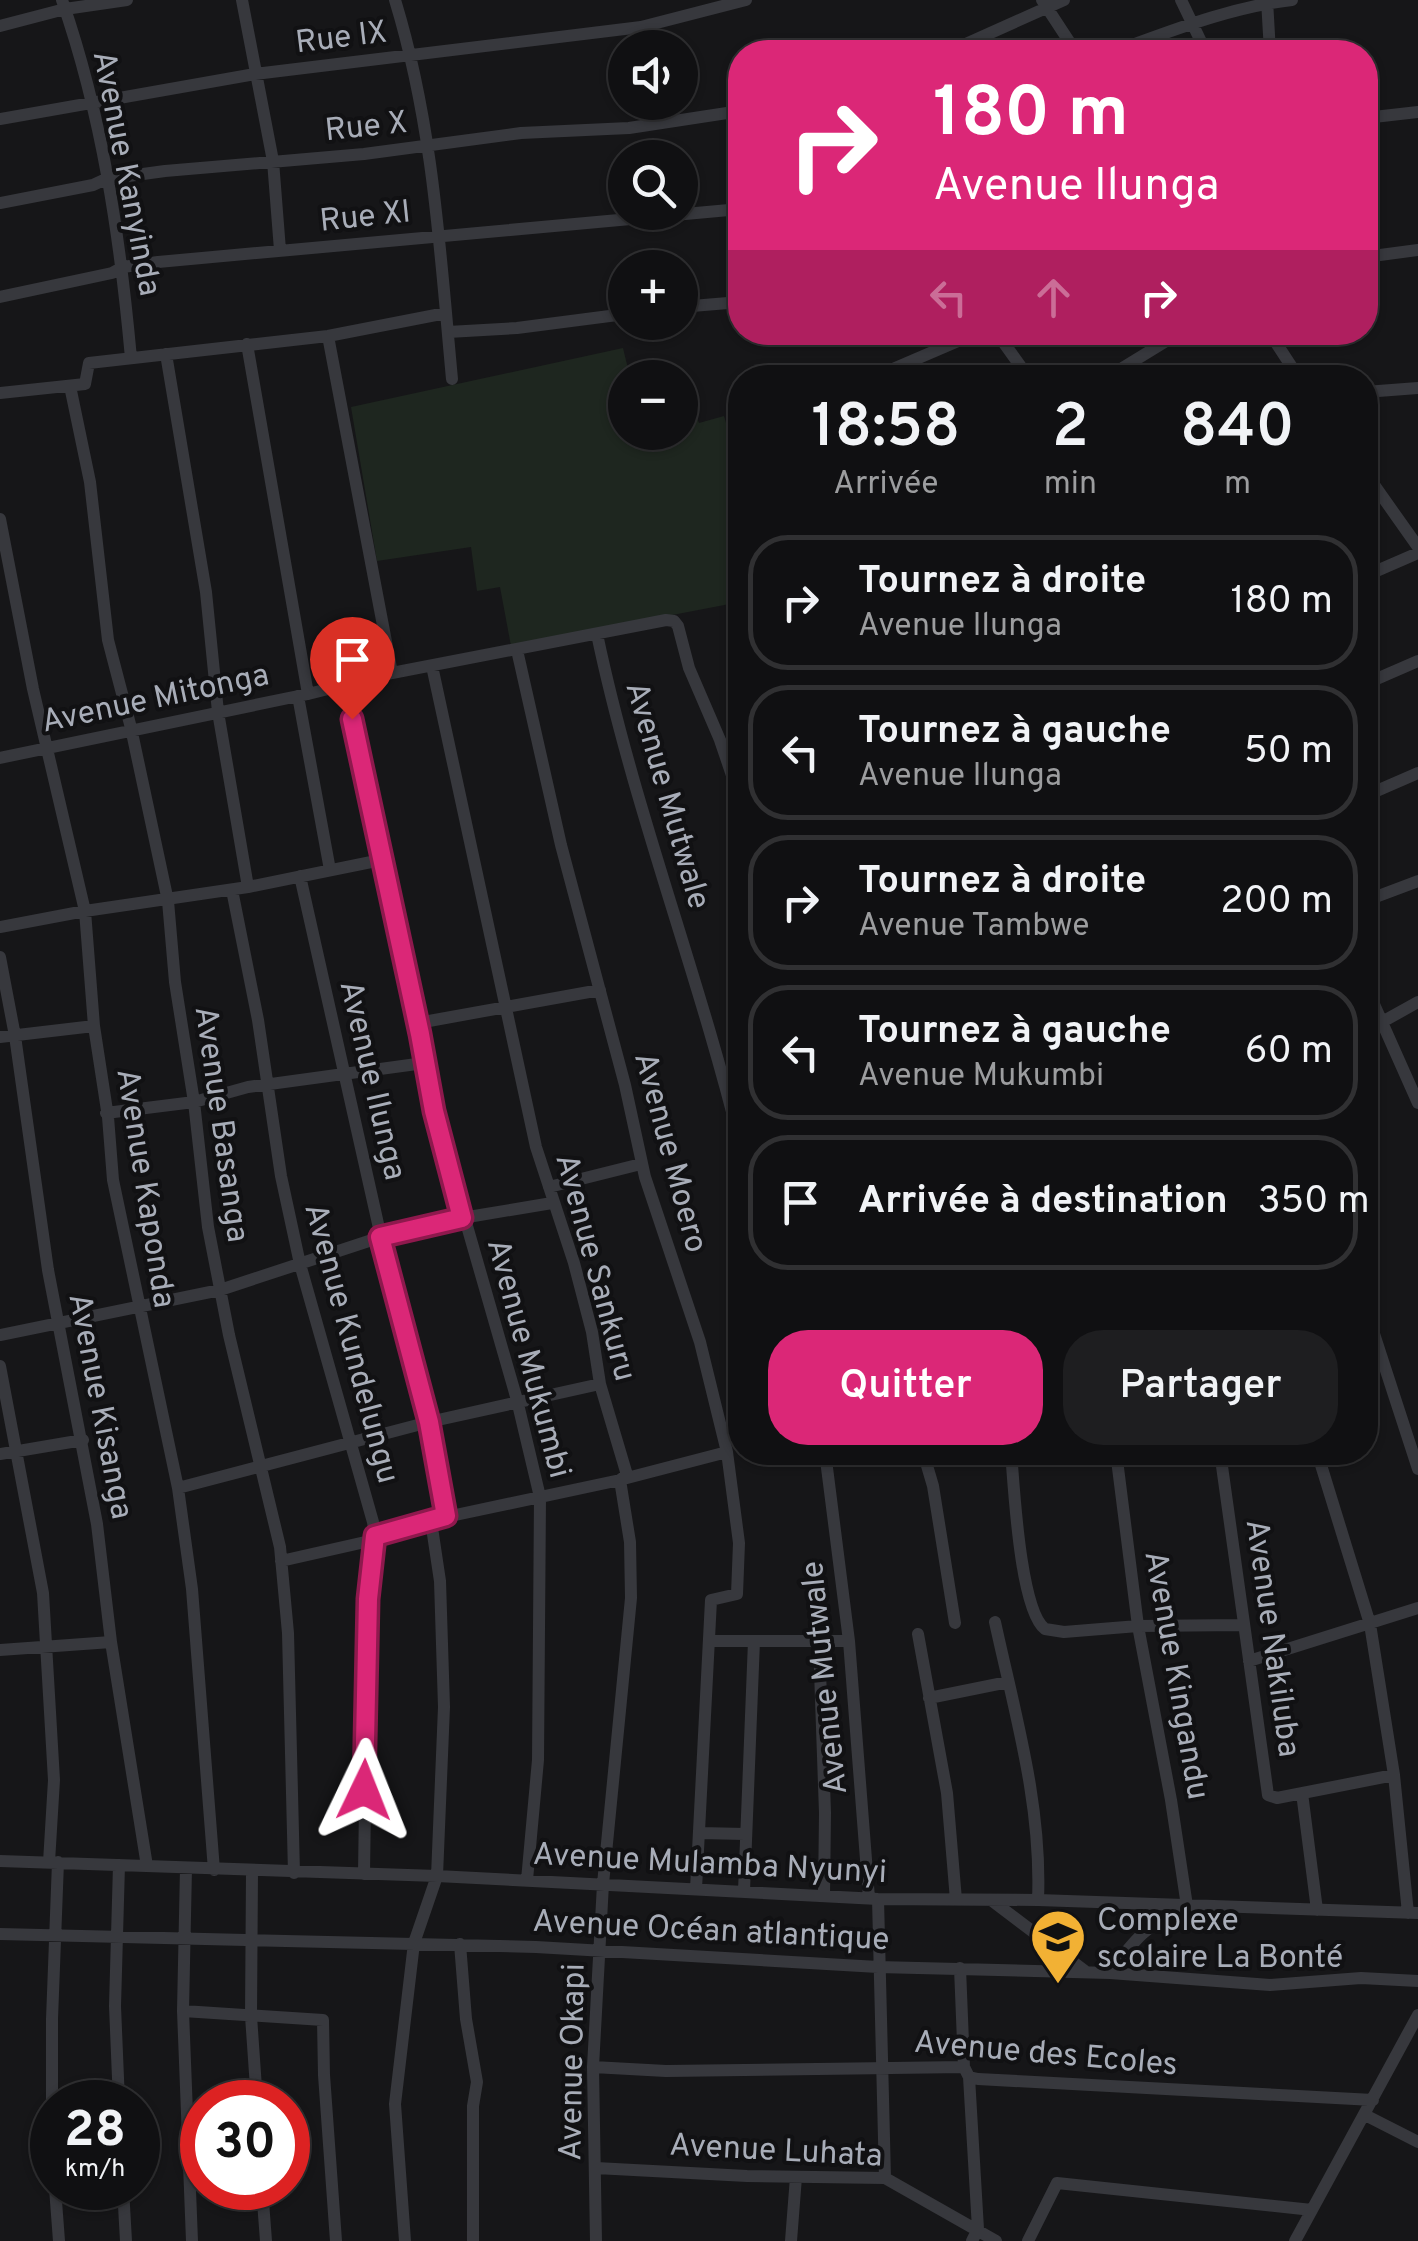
<!DOCTYPE html>
<html lang="fr">
<head>
<meta charset="utf-8">
<style>
  :root { --surface:#101012; --page:#1e1e20; --text:#f1f3f6; --muted:#9c9d9f; --line:#303032; --accent:#db2777 }
  body { margin:0; font-family:Overpass,sans-serif; background:var(--page); color:var(--text); height:100vh; display:flex; flex-direction:column; font-size:38px; white-space:nowrap }
  * { box-sizing:border-box; margin:0 }
  p { font-size:32px; color:var(--muted) }
  .icon { flex:none; width:55px; height:55px; fill:none; stroke:currentColor; stroke-width:2; stroke-linecap:round; stroke-linejoin:round }
  .map { position:relative; flex:1; overflow:hidden }
  .details { position:absolute; left:728px; top:365px; width:650px; height:1100px; display:flex; flex-direction:column; background:var(--surface); border-radius:40px; box-shadow:0 2px 8px #0004,0 0 0 2px var(--line) }
  .details>* { flex:none }
  .guide { position:absolute; left:728px; top:40px; width:650px; height:305px; border-radius:40px; box-shadow:0 2px 8px #0004,0 0 0 2px var(--line); background:#db2777; color:#fff; overflow:hidden }
  .buttons { position:absolute; left:608px; top:30px; display:grid; gap:20px }
  .buttons a { display:grid; place-items:center; width:90px; height:90px; border-radius:50%; background:var(--surface); box-shadow:0 2px 8px #0004,0 0 0 2px var(--line); font-size:50px }
  .speed { position:absolute; left:30px; top:2080px; display:flex; gap:20px; font-size:50px; font-weight:700; text-align:center }
  .speed>* { display:grid; place-content:center; width:130px; height:130px; border-radius:50%; background:var(--surface); box-shadow:0 2px 8px #0004,0 0 0 2px var(--line); line-height:1 }
  .speed small { font-size:25px; font-weight:400 }
  .speed .limit { border:15px solid #d22; background:#fff; color:#111 }
  .pin { position:absolute; display:grid; place-items:center; width:85px; height:85px; color:#fff; margin:-102px -42px; border-radius:50% 50% 50% 0; rotate:-45deg; box-shadow:0 0 10px #0007 }
  .pin .icon { rotate:45deg }
  .me { position:absolute; width:110px; margin:-55px; rotate:2deg; stroke-linejoin:round; filter:drop-shadow(0 0 8px #0008) }
  .turn { display:flex; align-items:center; gap:35px; height:210px; padding:0 40px; font-size:45px }
  .turn .icon { width:130px; height:130px; stroke-width:2.5 }
  .turn b { display:block; font-size:70px; line-height:85px }
  .lanes { display:flex; align-items:center; height:95px; padding:0 40px; background:#0003; justify-content:center; gap:50px; direction:ltr }
  .lanes .off { opacity:.35 }
  .eta { display:flex; justify-content:space-evenly; align-items:center; height:170px; text-align:center }
  .eta b { font-size:60px; font-weight:600; line-height:70px }
  .button { display:flex; gap:20px; margin-top:auto; padding:20px 40px }
  .button a { flex:1; height:115px; border-radius:40px; background:var(--accent); color:#fff; font-size:40px; font-weight:600; line-height:115px; text-align:center }
  .button a+a { background:var(--page); color:var(--text) }
  ul { padding:0; list-style:none }
  li { display:flex; align-items:center; gap:30px; height:135px; margin:0 20px 15px; padding:0 20px; border:5px solid var(--line); border-radius:40px }
  li div { flex:1 }
  li b { display:block; font-size:38px }
  li em { font-style:normal }
  .map>svg:first-child { display:block }
  .green { fill:#1e261f }
  .lines { fill:none; stroke-linecap:round; stroke-linejoin:round }
  .minor { stroke:#37383d; stroke-width:12 }
  .route-casing { stroke:#8e194d; stroke-width:25 }
  .route { stroke:#db2777; stroke-width:18 }
  .labels { text-anchor:middle; stroke-width:8; stroke-linejoin:round; paint-order:stroke }
  .street-label { font-size:32px; fill:#a8adb8; stroke:#111113 }
  .poi-label { font-size:32px; fill:#a8adb8; stroke:#111113; text-anchor:start }
</style>
</head>
<body>
<div class="map">
<svg width="1418" height="2241" viewBox="0 0 1418 2241">
  <rect width="100%" height="100%" fill="#161618"/>
  <path class="green" d="M623,348l7,29 -5,1v54h55v-41l4,-1 15,33 25,-7 16,54v132l-229,44 -11,-59 -23,4 -6,-44 -94,14 -26,-154z"/>
  <g class="lines">
    <path class="minor" d="M62,0c40,115 58,237 69,358
      M242,0l31,161 7,89
      M395,0c38,124 45,251 57,379
      M1042,0l34,52
      M1181,0l25,52
      M1267,0l3,52
      M0,26l65,-17 62,-9
      M948,52l116,-52
      M1113,52c58,-21 117,-45 179,-52
      M1365,118l53,-6
      M0,119l255,-45 386,-47 105,-27
      M0,203l93,-18 13,-6 59,-8 199,-17 157,-21 108,-5 111,-17
      M1365,257l53,-7
      M0,297l112,-24 11,-6 35,-5 582,-53
      M680,307l60,-5
      M448,332l69,-4 108,-14
      M996,332l33,46
      M1269,332l30,46
      M328,336l64,337
      M247,344l61,350
      M166,354l40,238 12,120 30,175
      M872,378l107,-46
      M1106,378l75,-46
      M70,386l20,96 18,158 23,88 37,173 7,81 19,120 14,125 21,108 51,212 8,86 6,240
      M1365,392l53,-4
      M0,393l85,-9 4,-21 239,-27 118,-23
      M1365,472l53,75
      M0,519l33,170 52,222 9,115 14,91 5,63 65,308 14,101 22,281
      M1365,576l53,-23
      M597,634c36,172 101,338 143,509
      M517,650l44,195 64,240 20,92 55,165 27,110 12,91 -2,51 -26,6 -15,289
      M432,666l104,481 38,116 18,69 8,52 27,91 -7,5 10,62 1,56 -28,286 -10,183 3,174
      M345,684l75,350 14,77 83,289 23,97 -2,263 -11,120
      M1365,684l53,-23
      M298,696l32,174
      M0,758l308,-64 84,-21 274,-53 8,1 4,5 11,42 31,72 20,59
      M1365,796l53,-23
      M300,876l81,361 48,185 17,95 -71,19
      M232,890l26,130 23,156 19,88 73,258 2,14 -7,63 -4,275
      M1365,901l53,-20
      M0,927l85,-16 163,-24 133,-27
      M0,957l15,79 33,234 49,254 14,118 36,224
      M1365,984l53,119
      M1382,1022l36,-20
      M418,1023l182,-33
      M0,1037l94,-11
      M106,1113l88,-11 54,-15 176,-24
      M549,1187l92,-23
      M1365,1306l53,163
      M0,1335l220,-45 161,-53 81,-19 90,-15
      M0,1366l43,227 11,187 -5,82
      M825,1452l24,189 20,257
      M923,1452l10,34 22,137
      M1011,1452c3,35 9,158 34,177l19,3 74,-6 105,-1
      M1220,1452l48,343 9,3 117,-23
      M1317,1452l53,172 24,151 14,138
      M0,1454l83,-14
      M627,1478l100,-26
      M178,1488l251,-66 171,-38
      M446,1517l174,-37
      M281,1561l93,-21
      M995,1622c20,92 47,183 43,278
      M918,1634l29,159 9,107
      M710,1641h139
      M819,1642l6,171 -1,83
      M0,1650l111,-8
      M1249,1661l169,-53
      M929,1698l79,-16
      M1302,1793l15,117
      M700,1833l45,1
      M0,1861l437,15 441,23 160,1 380,13
      M119,1865l-4,141 4,96
      M186,1868l-3,143 9,230
      M252,1872l-1,144 6,86
      M744,1891l10,-250
      M878,1899l7,279
      M991,1900l94,71
      M0,1934l536,13 342,20 232,6 160,12 91,-7 57,3
      M460,1944l6,75 11,63 -4,24v135
      M960,1968l4,99
      M1110,1973c25,-35 38,-49 77,-67l-16,-106 -33,-174 -22,-174
      M183,2011l140,9 1,55 12,166
      M593,2067l73,4 298,-4 5,10 9,2 395,21
      M969,2077l9,152 -6,12
      M1365,2115l53,27
      M52,2144v-125l6,-157
      M596,2168l151,8 138,2 111,63
      M55,2188l4,53
      M123,2188l3,53
      M262,2188l4,53
      M405,2241l-10,-137 19,-161 23,-67 7,-169 -4,-126 -9,-60
      M791,2241l5,-64
      M1028,2241l29,-58 255,27
      M1295,2241l123,-226"/>
  </g>
  <g class="lines">
    <g class="route-casing">
      <path id="route" d="M352,719l68,315 14,77 28,107 -82,19 49,185 17,94 -71,20 -7,63 -4,191"/>
    </g>
    <use href="#route" class="route"/>
  </g>
  <defs>
    <g id="school-pin" transform="scale(2.875)"><path d="M0 17L-7.5 6A9.5 9.5 0 1 1 7.5 6Z" fill="#f2b134" stroke="#111113"/><path d="M0-5L7-2L0 1L-7-2ZM-4 1L0 2.5L4 1V4Q0 6-4 4Z" fill="#111"/></g>
  </defs>
  <g fill-rule="evenodd">
    <use href="#school-pin" x="1058" y="1937"/>
  </g>
  <g class="labels">
    <g class="street-label">
      <text transform="translate(341 36) rotate(-7)" y="11">Rue IX</text>
      <text transform="translate(366 125) rotate(-6)" y="11">Rue X</text>
      <text transform="translate(128 173) rotate(79)" y="11">Avenue Kanyinda</text>
      <text transform="translate(365 215) rotate(-6)" y="11">Rue XI</text>
      <text transform="translate(155 697) rotate(-12)" y="11">Avenue Mitonga</text>
      <text transform="translate(669 795) rotate(74)" y="11">Avenue Mutwale</text>
      <text transform="translate(374 1080) rotate(77)" y="11">Avenue Ilunga</text>
      <text transform="translate(223 1124) rotate(82)" y="11">Avenue Basanga</text>
      <text transform="translate(672 1152) rotate(75)" y="11">Avenue Moero</text>
      <text transform="translate(147 1188) rotate(81)" y="11">Avenue Kaponda</text>
      <text transform="translate(597 1267) rotate(75)" y="11">Avenue Sankuru</text>
      <text transform="translate(353 1343) rotate(75)" y="11">Avenue Kundelungu</text>
      <text transform="translate(530 1358) rotate(75)" y="11">Avenue Mukumbi</text>
      <text transform="translate(102 1406) rotate(79)" y="11">Avenue Kisanga</text>
      <text transform="translate(1274 1638) rotate(82)" y="11">Avenue Nakiluba</text>
      <text transform="translate(1178 1675) rotate(80)" y="11">Avenue Kingandu</text>
      <text transform="translate(823 1678) rotate(-96)" y="11">Avenue Mutwale</text>
      <text transform="translate(710 1862) rotate(3)" y="11">Avenue Mulamba Nyunyi</text>
      <text transform="translate(711 1929) rotate(3)" y="11">Avenue Océan atlantique</text>
      <text transform="translate(1046 2052) rotate(5)" y="11">Avenue des Ecoles</text>
      <text transform="translate(571 2062) rotate(-89)" y="11">Avenue Okapi</text>
      <text transform="translate(776 2149) rotate(3)" y="11">Avenue Luhata</text>
    </g>
    <g class="poi-label">
      <text x="1097" y="1930">Complexe<tspan x="1097" dy="37">scolaire La Bonté</tspan></text>
    </g>
  </g>
</svg>
<div class="buttons">
<a><svg class="icon" aria-label="sound" viewBox="0 0 24 24"><path d="M4 9h4l5-4v14l-5-4H4zM17 9q2 3 0 6"/></svg></a>
<a><svg class="icon" aria-label="search" viewBox="0 0 24 24"><circle cx="10" cy="10" r="6"/><path d="M15 15l6 6"/></svg></a>
<a>+</a>
<a>−</a>
</div>
<div class="speed"><div>28<small>km/h</small></div><div class="limit">30</div></div>
<div class="pin" style="left:352px;top:719px;background:#d93025"><svg class="icon" aria-label="arrive" viewBox="0 0 24 24"><path d="M6 21V4h12l-3 4 3 4H6"/></svg></div>
<svg class="me" style="left:364px;top:1790px" viewBox="-20 -20 40 40"><path d="M0-17L14 15 0 8-14 15z" fill="#db2777" stroke="#fff" stroke-width="4"/></svg>
<div class="guide">
<div class="turn"><svg class="icon" aria-label="right" viewBox="0 0 24 24"><path d="M7 20v-9h11M14 6l5 5-5 5"/></svg><div><b>180 m</b>Avenue Ilunga</div></div>
<div class="lanes"><svg class="icon off" aria-label="left" viewBox="0 0 24 24"><path d="M17 20v-9H6M10 6l-5 5 5 5"/></svg><svg class="icon off" aria-label="ahead" viewBox="0 0 24 24"><path d="M12 20V5M6 11l6-6 6 6"/></svg><svg class="icon" aria-label="right" viewBox="0 0 24 24"><path d="M7 20v-9h11M14 6l5 5-5 5"/></svg></div>
</div>
<section class="details">
<div class="eta">
<div><b>18:58</b><p>Arrivée</p></div>
<div><b>2</b><p>min</p></div>
<div><b>840</b><p>m</p></div>
</div>
<ul>
<li><svg class="icon" aria-label="right" viewBox="0 0 24 24"><path d="M7 20v-9h11M14 6l5 5-5 5"/></svg><div><b>Tournez à droite</b><p>Avenue Ilunga</p></div><em>180 m</em></li>
<li><svg class="icon" aria-label="left" viewBox="0 0 24 24"><path d="M17 20v-9H6M10 6l-5 5 5 5"/></svg><div><b>Tournez à gauche</b><p>Avenue Ilunga</p></div><em>50 m</em></li>
<li><svg class="icon" aria-label="right" viewBox="0 0 24 24"><path d="M7 20v-9h11M14 6l5 5-5 5"/></svg><div><b>Tournez à droite</b><p>Avenue Tambwe</p></div><em>200 m</em></li>
<li><svg class="icon" aria-label="left" viewBox="0 0 24 24"><path d="M17 20v-9H6M10 6l-5 5 5 5"/></svg><div><b>Tournez à gauche</b><p>Avenue Mukumbi</p></div><em>60 m</em></li>
<li><svg class="icon" aria-label="arrive" viewBox="0 0 24 24"><path d="M6 21V4h12l-3 4 3 4H6"/></svg><div><b>Arrivée à destination</b></div><em>350 m</em></li>
</ul>
<div class="button"><a>Quitter</a><a>Partager</a></div>
</section>
</div>
</body>
</html>
